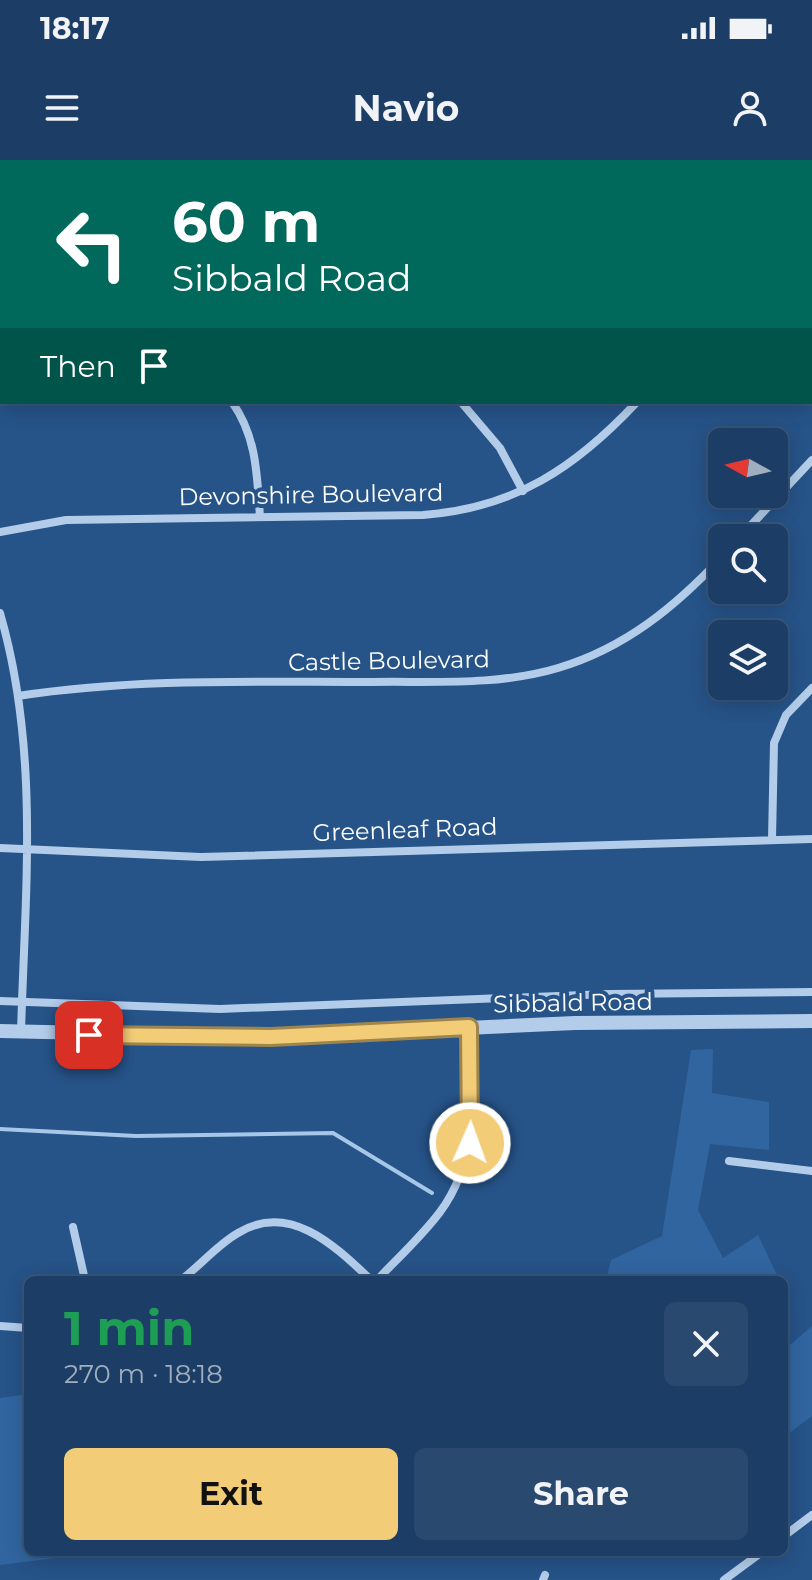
<!DOCTYPE html>
<html lang="en">
<head>
<meta charset="utf-8">
<style>
  :root { --surface:#1c3e66; --page:#29496f; --text:#f1f3f6; --muted:#a0aebf; --line:#3a577a; --accent:#f2cc77 }
  body { margin:0; font-family:Montserrat,sans-serif; background:var(--page); color:var(--text); height:100vh; display:flex; flex-direction:column; font-size:30px; white-space:nowrap }
  * { box-sizing:border-box; margin:0 }
  p { font-size:26px; color:var(--muted) }
  .icon { flex:none; width:44px; height:44px; fill:none; stroke:currentColor; stroke-width:2; stroke-linecap:round; stroke-linejoin:round }
  .map { position:relative; flex:1; overflow:hidden }
  .sheet { position:absolute; left:24px; top:1116px; width:764px; height:280px; display:flex; flex-direction:column; background:var(--surface); border-radius:12px; box-shadow:0 4px 20px #0003,0 0 0 2px var(--line) }
  .sheet>* { flex:none }
  .top-card { position:absolute; left:0px; top:0px; width:812px; height:244px; box-shadow:0 4px 20px #0003,0 0 0 2px var(--line); background:#00695c; color:#fff; overflow:hidden }
  .needle { width:52px; rotate:278deg }
  .tools { position:absolute; left:708px; top:268px; display:grid; gap:16px }
  .tools a { display:grid; place-items:center; width:80px; height:80px; border-radius:12px; background:var(--surface); box-shadow:0 4px 20px #0003,0 0 0 2px var(--line); font-size:40px }
  .pin { position:absolute; display:grid; place-items:center; width:68px; height:68px; color:#fff; margin:-34px; border-radius:16px; box-shadow:0 4px 12px #0006 }
  .me { position:absolute; width:88px; margin:-44px; rotate:2deg; stroke-linejoin:round; filter:drop-shadow(0 0 6px #0008) }
  .turn { display:flex; align-items:center; gap:28px; height:168px; padding:0 40px; font-size:36px }
  .turn .icon { width:104px; height:104px; stroke-width:2.5 }
  .turn b { display:block; font-size:56px; line-height:68px }
  .then { display:flex; align-items:center; height:76px; padding:0 40px; background:#0003; gap:16px; font-size:30px }
  .round { display:grid; place-items:center; flex:none; width:84px; height:84px; border-radius:12px; background:var(--page) }
  .headline { display:flex; align-items:center; justify-content:space-between; height:136px; padding:0 40px }
  h1 { font-size:48px; font-weight:700; line-height:60px; color:#1e9e55 }
  .primary-button { display:flex; gap:16px; margin-top:auto; padding:16px 40px }
  .primary-button a { flex:1; height:92px; border-radius:12px; background:var(--accent); color:#111; font-size:32px; font-weight:700; line-height:92px; text-align:center }
  .primary-button a+a { background:var(--page); color:var(--text) }
  .status { display:flex; justify-content:space-between; align-items:center; height:56px; padding:0 40px; background:var(--surface); direction:ltr }
  .status svg { height:22px; fill:currentColor }
  header { display:flex; justify-content:space-between; align-items:center; height:104px; padding:0 40px; background:var(--surface); font-size:36px; font-weight:700 }
  .map>svg:first-child { display:block }
  .green { fill:#3165a0 }
  .lines { fill:none; stroke-linecap:round; stroke-linejoin:round }
  .stream { stroke:#a7c7e9; stroke-width:4 }
  .minor { stroke:#b2cce9; stroke-width:8 }
  .tertiary { stroke:#b2cce9; stroke-width:14 }
  .route-casing { stroke:#9d854d; stroke-width:20 }
  .route { stroke:#f2cc77; stroke-width:14 }
  .labels { text-anchor:middle; stroke-width:8; stroke-linejoin:round; paint-order:stroke }
  .street-label { font-size:24px; fill:#fff; stroke:#265388 }
</style>
</head>
<body>
<div class="status"><b>18:17</b><svg viewBox="0 0 49 12"><path d="M0 12V9h3v3zM5 12V6h3v6zM10 12V3h3v9zM15 12V0h3v12zM26 1h20v11H26zM47 4h2v5h-2z"/></svg></div>
<header><svg class="icon" aria-label="menu" viewBox="0 0 24 24"><path d="M4 6h16M4 12h16M4 18h16"/></svg>Navio<svg class="icon" aria-label="person" viewBox="0 0 24 24"><circle cx="12" cy="8" r="4"/><path d="M4 21q1-7 8-7t8 7"/></svg></header>
<div class="map">
<svg width="812" height="1420" viewBox="0 0 812 1420">
  <rect width="100%" height="100%" fill="#265388"/>
  <path class="green" d="M713,889l-1,44 57,9v48l-59,-6 -12,66 25,48 35,-23 20,42 -172,3 5,-20 51,-24 29,-186z
    M812,1166v90l-28,21v-87z
    M28,1234v158h75l-103,13v-167z"/>
  <g class="lines">
    <path class="stream" d="M0,969l136,7 197,-3 99,60"/>
    <path class="minor" d="M201,0l2,2
      M430,0l3,2
      M674,0l2,2
      M0,33l2,1
      M810,57l2,-3
      M810,128l2,1
      M232,242c25,35 25,74 28,115
      M461,242l39,46 23,43
      M0,372l66,-12 357,-5c92,-7 152,-47 214,-113
      M739,378l73,-78
      M0,453c40,138 25,278 21,419
      M18,536c117,-18 235,-14 353,-14 62,-1 127,4 187,-14 67,-20 117,-61 164,-111
      M772,679l2,-96 12,-28 26,-27
      M0,688l201,9 611,-18
      M0,841l220,8 389,-15 203,-2
      M729,1001l83,10
      M73,1067l12,53
      M181,1120c20,-15 36,-35 57,-47 52,-32 98,14 133,47
      M377,1120c21,-22 45,-44 63,-68 41,-55 31,-120 29,-185
      M0,1166l28,2
      M784,1376l28,-21
      M543,1420l2,-5
      M724,1420l38,-28"/>
    <path class="tertiary" d="M0,871l271,6 304,-14 237,-2"/>
  </g>
  <g class="lines">
    <g class="route-casing">
      <path id="route" d="M89,875l182,2 198,-10 1,116"/>
    </g>
    <use href="#route" class="route"/>
  </g>
  <g class="labels">
    <g class="street-label">
      <text transform="translate(311 335) rotate(-1)" y="8">Devonshire Boulevard</text>
      <text transform="translate(389 501) rotate(-1)" y="8">Castle Boulevard</text>
      <text transform="translate(405 670) rotate(-2)" y="8">Greenleaf Road</text>
      <text transform="translate(573 843) rotate(-1)" y="8">Sibbald Road</text>
    </g>
  </g>
</svg>
<div class="tools">
<a><svg class="needle" viewBox="-14 -14 28 28"><path d="M0-13l5 13h-10z" fill="#e53935"/><path d="M0 13l5-13h-10z" fill="#a0aebf"/></svg></a>
<a><svg class="icon" aria-label="search" viewBox="0 0 24 24"><circle cx="10" cy="10" r="6"/><path d="M15 15l6 6"/></svg></a>
<a><svg class="icon" aria-label="layers" viewBox="0 0 24 24"><path d="M12 4l9 5-9 5-9-5zM3 14l9 5 9-5"/></svg></a>
</div>
<div class="pin" style="left:89px;top:875px;background:#d93025"><svg class="icon" aria-label="arrive" viewBox="0 0 24 24"><path d="M6 21V4h12l-3 4 3 4H6"/></svg></div>
<svg class="me" style="left:470px;top:983px" viewBox="-20 -20 40 40"><circle r="17" fill="#f2cc77" stroke="#fff" stroke-width="3"/><path d="M0-11L8 9 0 5-8 9z" fill="#fff"/></svg>
<div class="top-card">
<div class="turn"><svg class="icon" aria-label="left" viewBox="0 0 24 24"><path d="M17 20v-9H6M10 6l-5 5 5 5"/></svg><div><b>60 m</b>Sibbald Road</div></div>
<div class="then">Then<svg class="icon" aria-label="arrive" viewBox="0 0 24 24"><path d="M6 21V4h12l-3 4 3 4H6"/></svg></div>
</div>
<section class="sheet">
<div class="headline"><div><h1>1 min</h1><p>270 m · 18:18</p></div><a class="round"><svg class="icon" aria-label="close" viewBox="0 0 24 24"><path d="M6 6l12 12M18 6L6 18"/></svg></a></div>
<div class="primary-button"><a>Exit</a><a>Share</a></div>
</section>
</div>
</body>
</html>
